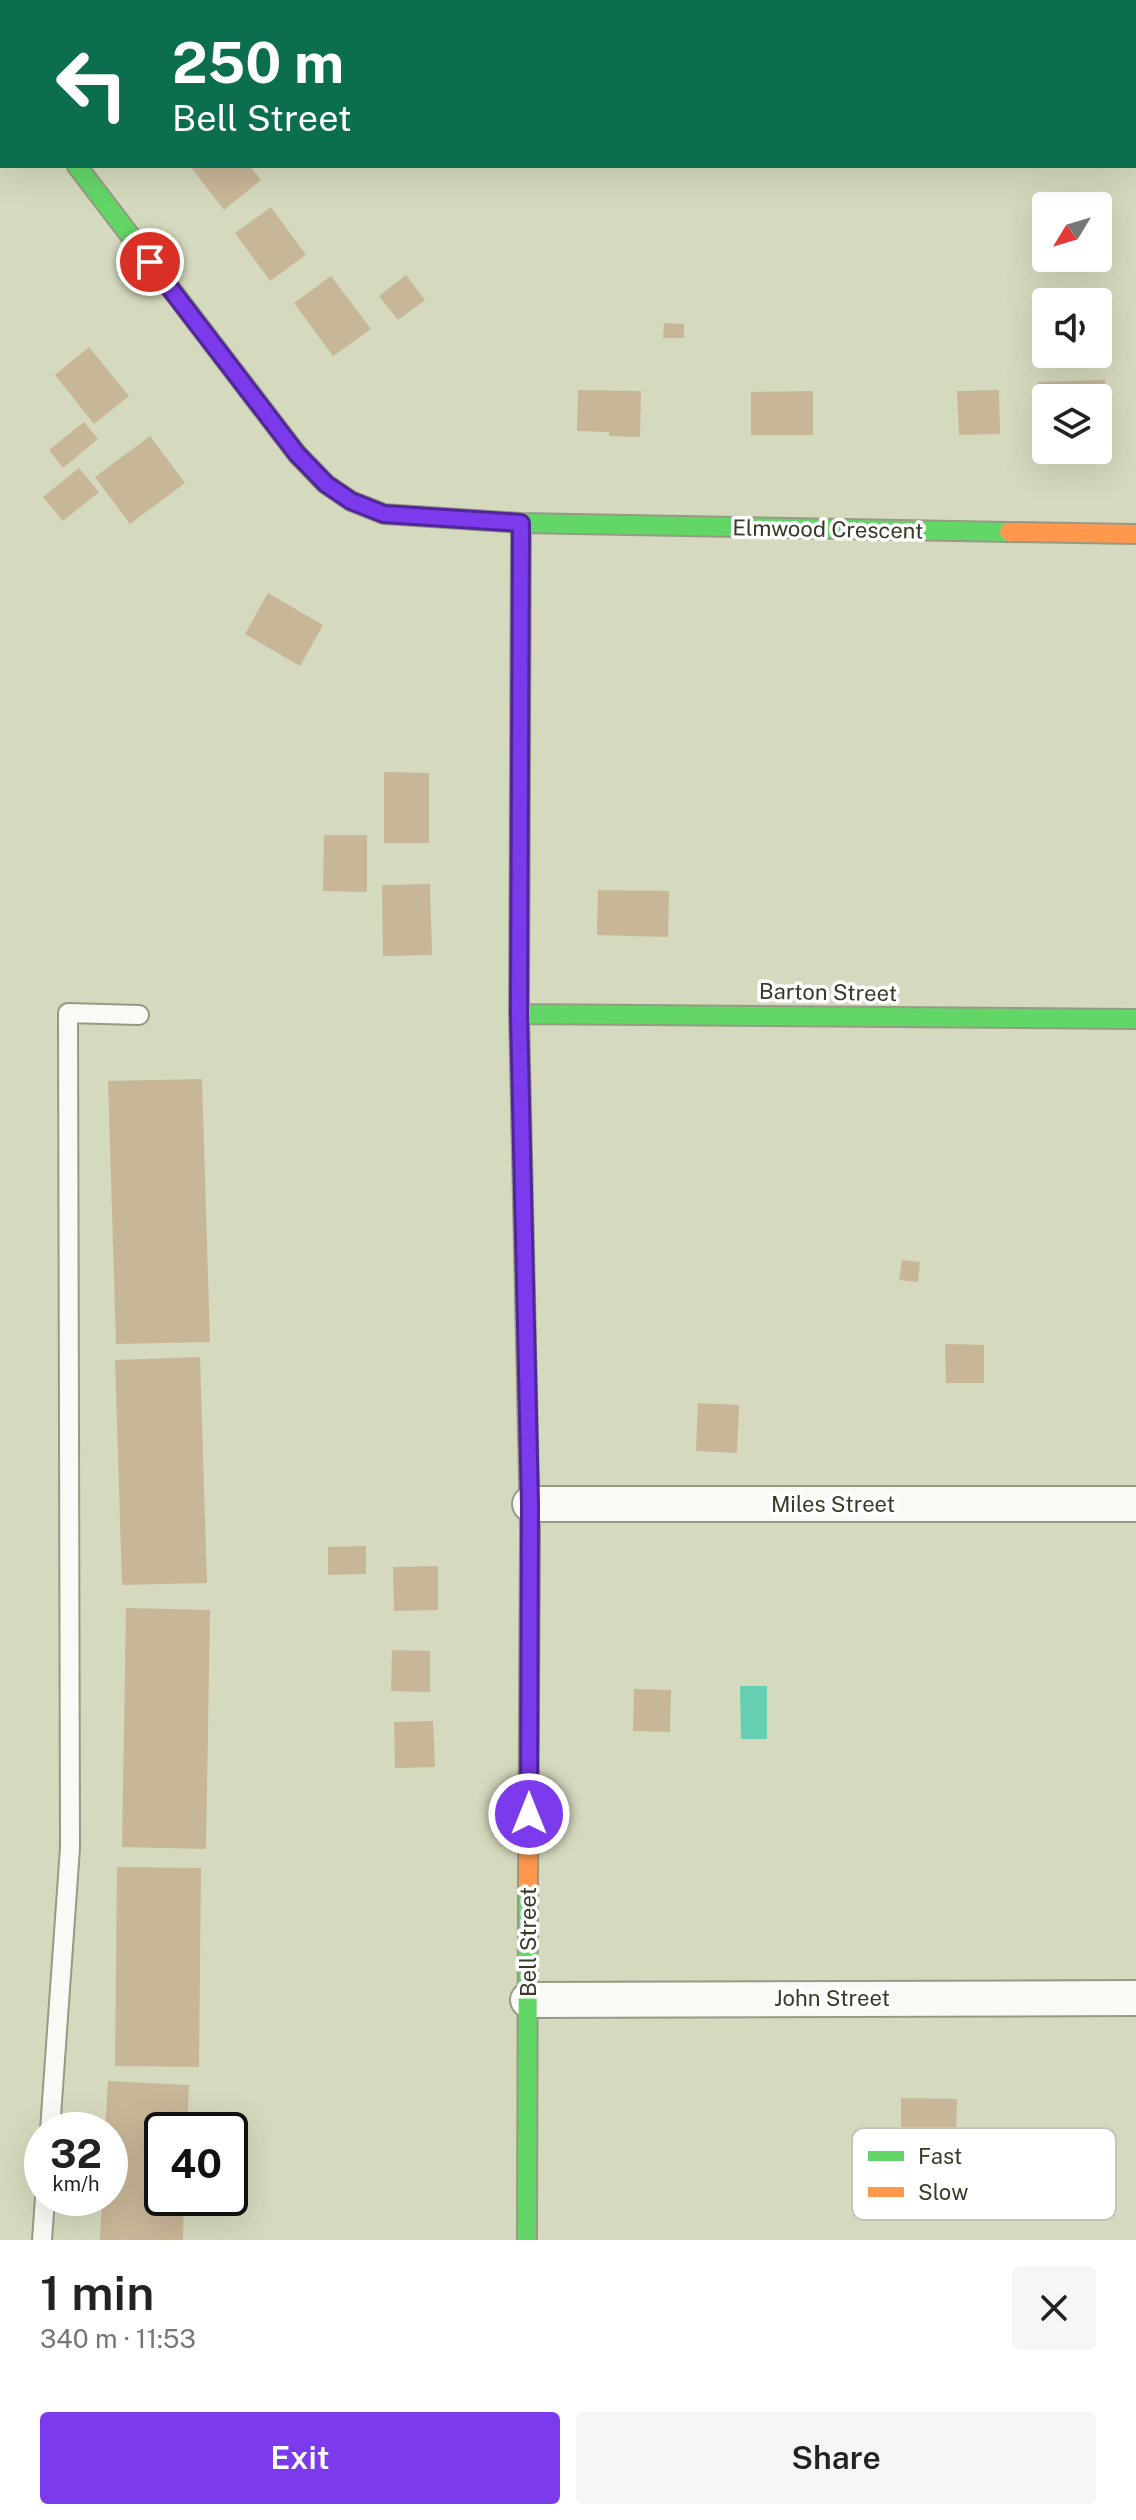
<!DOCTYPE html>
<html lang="en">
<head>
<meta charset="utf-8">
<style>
  :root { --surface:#fff; --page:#f6f6f6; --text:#222; --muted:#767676; --accent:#7c3aed }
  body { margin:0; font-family:"Public Sans",sans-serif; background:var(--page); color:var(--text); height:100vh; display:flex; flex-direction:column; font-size:30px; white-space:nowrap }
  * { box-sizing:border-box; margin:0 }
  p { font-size:26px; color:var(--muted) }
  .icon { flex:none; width:44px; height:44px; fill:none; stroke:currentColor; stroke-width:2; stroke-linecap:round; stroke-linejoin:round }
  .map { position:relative; height:2240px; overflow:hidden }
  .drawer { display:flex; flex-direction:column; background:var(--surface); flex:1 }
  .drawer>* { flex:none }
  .top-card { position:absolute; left:0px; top:0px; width:1136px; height:168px; box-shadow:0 8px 32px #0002; background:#0b6e4f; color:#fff; overflow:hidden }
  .needle { width:52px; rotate:232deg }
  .tools { position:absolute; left:1032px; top:192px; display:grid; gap:16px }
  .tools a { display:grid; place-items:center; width:80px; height:80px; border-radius:8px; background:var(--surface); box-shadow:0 8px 32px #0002; font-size:40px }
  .speed { position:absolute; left:24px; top:2112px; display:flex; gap:16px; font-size:40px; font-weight:700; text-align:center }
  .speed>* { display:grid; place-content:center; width:104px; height:104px; border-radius:50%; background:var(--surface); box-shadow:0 8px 32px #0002; line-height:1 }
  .speed small { font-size:20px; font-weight:400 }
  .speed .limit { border:4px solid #111; border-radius:12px; background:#fff; color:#111 }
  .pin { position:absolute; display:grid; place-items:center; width:68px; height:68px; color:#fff; margin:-34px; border:4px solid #fff; border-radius:50%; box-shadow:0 2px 8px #0007 }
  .me { position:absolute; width:88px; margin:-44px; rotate:0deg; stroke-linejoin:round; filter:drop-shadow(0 0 6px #0008) }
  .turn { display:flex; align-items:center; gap:28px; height:168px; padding:0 40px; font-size:36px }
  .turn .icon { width:104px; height:104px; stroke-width:2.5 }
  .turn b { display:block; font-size:56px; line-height:68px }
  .round { display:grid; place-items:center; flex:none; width:84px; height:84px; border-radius:8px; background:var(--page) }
  .headline { display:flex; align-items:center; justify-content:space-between; height:136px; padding:0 40px }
  h1 { font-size:48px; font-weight:600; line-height:60px }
  .cta { display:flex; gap:16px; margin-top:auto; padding:16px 40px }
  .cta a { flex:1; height:92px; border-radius:8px; background:var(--accent); color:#fff; font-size:32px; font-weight:600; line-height:92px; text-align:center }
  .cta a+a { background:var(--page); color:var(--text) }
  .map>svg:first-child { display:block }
  .water { fill:#64cfb1 }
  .building { fill:#c8b698 }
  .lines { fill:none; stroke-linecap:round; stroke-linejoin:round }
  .lane-casing { stroke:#969a85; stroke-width:22 }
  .street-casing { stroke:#969a85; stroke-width:38 }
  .fast-casing { stroke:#969a85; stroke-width:22 }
  .slow-casing { stroke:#969a85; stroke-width:22 }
  .lane { stroke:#f9f9f5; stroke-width:18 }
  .street { stroke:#f9f9f5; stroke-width:34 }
  .fast { stroke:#63d668; stroke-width:18 }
  .slow { stroke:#ff974d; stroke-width:18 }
  .route-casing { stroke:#51269a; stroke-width:20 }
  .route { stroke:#7c3aed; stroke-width:14 }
  .labels { text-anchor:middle; stroke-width:7; stroke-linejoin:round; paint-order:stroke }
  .street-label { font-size:22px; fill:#373a26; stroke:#fff }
  .key { fill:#fff; stroke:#c3c4be; stroke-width:2 }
  .key-label { font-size:22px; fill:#373a26 }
</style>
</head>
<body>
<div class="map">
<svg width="1136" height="2240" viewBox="0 0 1136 2240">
  <rect width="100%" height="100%" fill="#d5dabe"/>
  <path class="water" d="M740,1686h27v53h-26z"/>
  <path class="building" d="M190,166h60l11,14 -37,30z
    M271,207l35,48 -36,26 -35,-48z
    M406,275l19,25 -27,20 -19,-24z
    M331,276l40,53 -38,27 -39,-53z
    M664,323l20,1v14h-21z
    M89,347l40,49 -35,28 -39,-49z
    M1105,380l1,47h-8v-29h-52v29l-7,1 -1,-46z
    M578,390l63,1 -1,46 -31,-1v-4l-32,-1z
    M999,390l1,44 -41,1 -2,-44z
    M813,391v44h-62v-43z
    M84,422l14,17 -35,29 -14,-18z
    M150,436l35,47 -55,41 -35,-47z
    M79,468l20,24 -36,29 -20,-24z
    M268,593l55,32 -23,41 -55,-32z
    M384,772l45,1v70h-45z
    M324,835h43v57l-44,-1z
    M430,884l2,71 -49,1 -1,-71z
    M598,890l71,1 -1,46 -71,-2z
    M202,1079l8,263 -94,2 -8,-263z
    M902,1260l18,2 -2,20 -19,-2z
    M945,1344l39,1v38h-38z
    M200,1357l7,226 -85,2 -7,-225z
    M698,1403l41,2 -2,48 -41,-2z
    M366,1546v28l-38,1v-28z
    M438,1566v44l-44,1 -1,-44z
    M126,1608l84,2 -4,239 -84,-2z
    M392,1650l38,1v41l-39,-1z
    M634,1689l37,1 -1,42 -37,-1z
    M433,1721l2,46 -40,1 -1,-46z
    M117,1867l84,1 -2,199 -84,-1z
    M108,2081l81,4 -2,45h-25v68h22l-1,42h-83l2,-42h8v-68h-5z
    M901,2098l56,1 -1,36 -55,-1z"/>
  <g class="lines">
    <g class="lane-casing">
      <path id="lane" d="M50,2130l20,-282 -2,-835 71,2
        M42,2240l3,-42"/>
    </g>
    <g class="street-casing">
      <path id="street" d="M589,0l3,2
        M1134,47h2
        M0,65l2,2
        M530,1504h606
        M528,2000l608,-2"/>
    </g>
    <g class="fast-casing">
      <path id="fast" d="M77,166l220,288 29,30 25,17 33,13 137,9 488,9
        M521,523l-2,491 11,517
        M519,1014l617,5
        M527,2240l1,-355"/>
    </g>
    <g class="slow-casing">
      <path id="slow" d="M1009,532l127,2
        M528,1885l2,-354"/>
    </g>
    <use href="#lane" class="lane"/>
    <use href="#street" class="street"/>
    <use href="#fast" class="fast"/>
    <use href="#slow" class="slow"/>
  </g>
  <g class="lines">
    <g class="route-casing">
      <path id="route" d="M150,262l147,192 29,30 25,17 33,13 137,9 -2,491 11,490 -1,310"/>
    </g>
    <use href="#route" class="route"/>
  </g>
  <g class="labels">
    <g class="street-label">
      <text transform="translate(828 529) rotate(1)" y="8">Elmwood Crescent</text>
      <text transform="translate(828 992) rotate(1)" y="8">Barton Street</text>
      <text x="833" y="1512">Miles Street</text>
      <text transform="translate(528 1942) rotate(-90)" y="8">Bell Street</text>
      <text x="832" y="2006">John Street</text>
    </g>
  </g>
  <rect x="852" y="2128" width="264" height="92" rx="12" class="key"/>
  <rect x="868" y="2151" width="36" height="10" fill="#63d668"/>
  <rect x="868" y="2187" width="36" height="10" fill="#ff974d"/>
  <g class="key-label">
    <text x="918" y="2164">Fast</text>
    <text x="918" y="2200">Slow</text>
  </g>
</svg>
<div class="tools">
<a><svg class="needle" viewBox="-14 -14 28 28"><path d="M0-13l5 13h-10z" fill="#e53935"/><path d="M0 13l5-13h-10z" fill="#767676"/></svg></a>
<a><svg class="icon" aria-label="sound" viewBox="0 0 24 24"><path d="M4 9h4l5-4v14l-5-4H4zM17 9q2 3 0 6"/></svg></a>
<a><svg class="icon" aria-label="layers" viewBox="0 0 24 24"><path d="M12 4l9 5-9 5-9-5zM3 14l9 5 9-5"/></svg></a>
</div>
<div class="speed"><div>32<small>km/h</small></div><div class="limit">40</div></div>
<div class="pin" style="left:150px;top:262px;background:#d93025"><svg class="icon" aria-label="arrive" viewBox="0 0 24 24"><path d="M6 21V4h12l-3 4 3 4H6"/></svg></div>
<svg class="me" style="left:529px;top:1814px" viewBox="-20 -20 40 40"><circle r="17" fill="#7c3aed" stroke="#fff" stroke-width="3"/><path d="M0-11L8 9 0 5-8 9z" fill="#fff"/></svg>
<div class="top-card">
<div class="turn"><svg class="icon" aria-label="left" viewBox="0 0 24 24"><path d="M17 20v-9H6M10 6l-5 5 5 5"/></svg><div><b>250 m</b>Bell Street</div></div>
</div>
</div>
<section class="drawer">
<div class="headline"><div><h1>1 min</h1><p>340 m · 11:53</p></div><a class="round"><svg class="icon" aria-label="close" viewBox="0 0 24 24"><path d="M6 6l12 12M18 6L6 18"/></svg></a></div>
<div class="cta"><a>Exit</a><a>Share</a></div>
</section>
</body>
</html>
